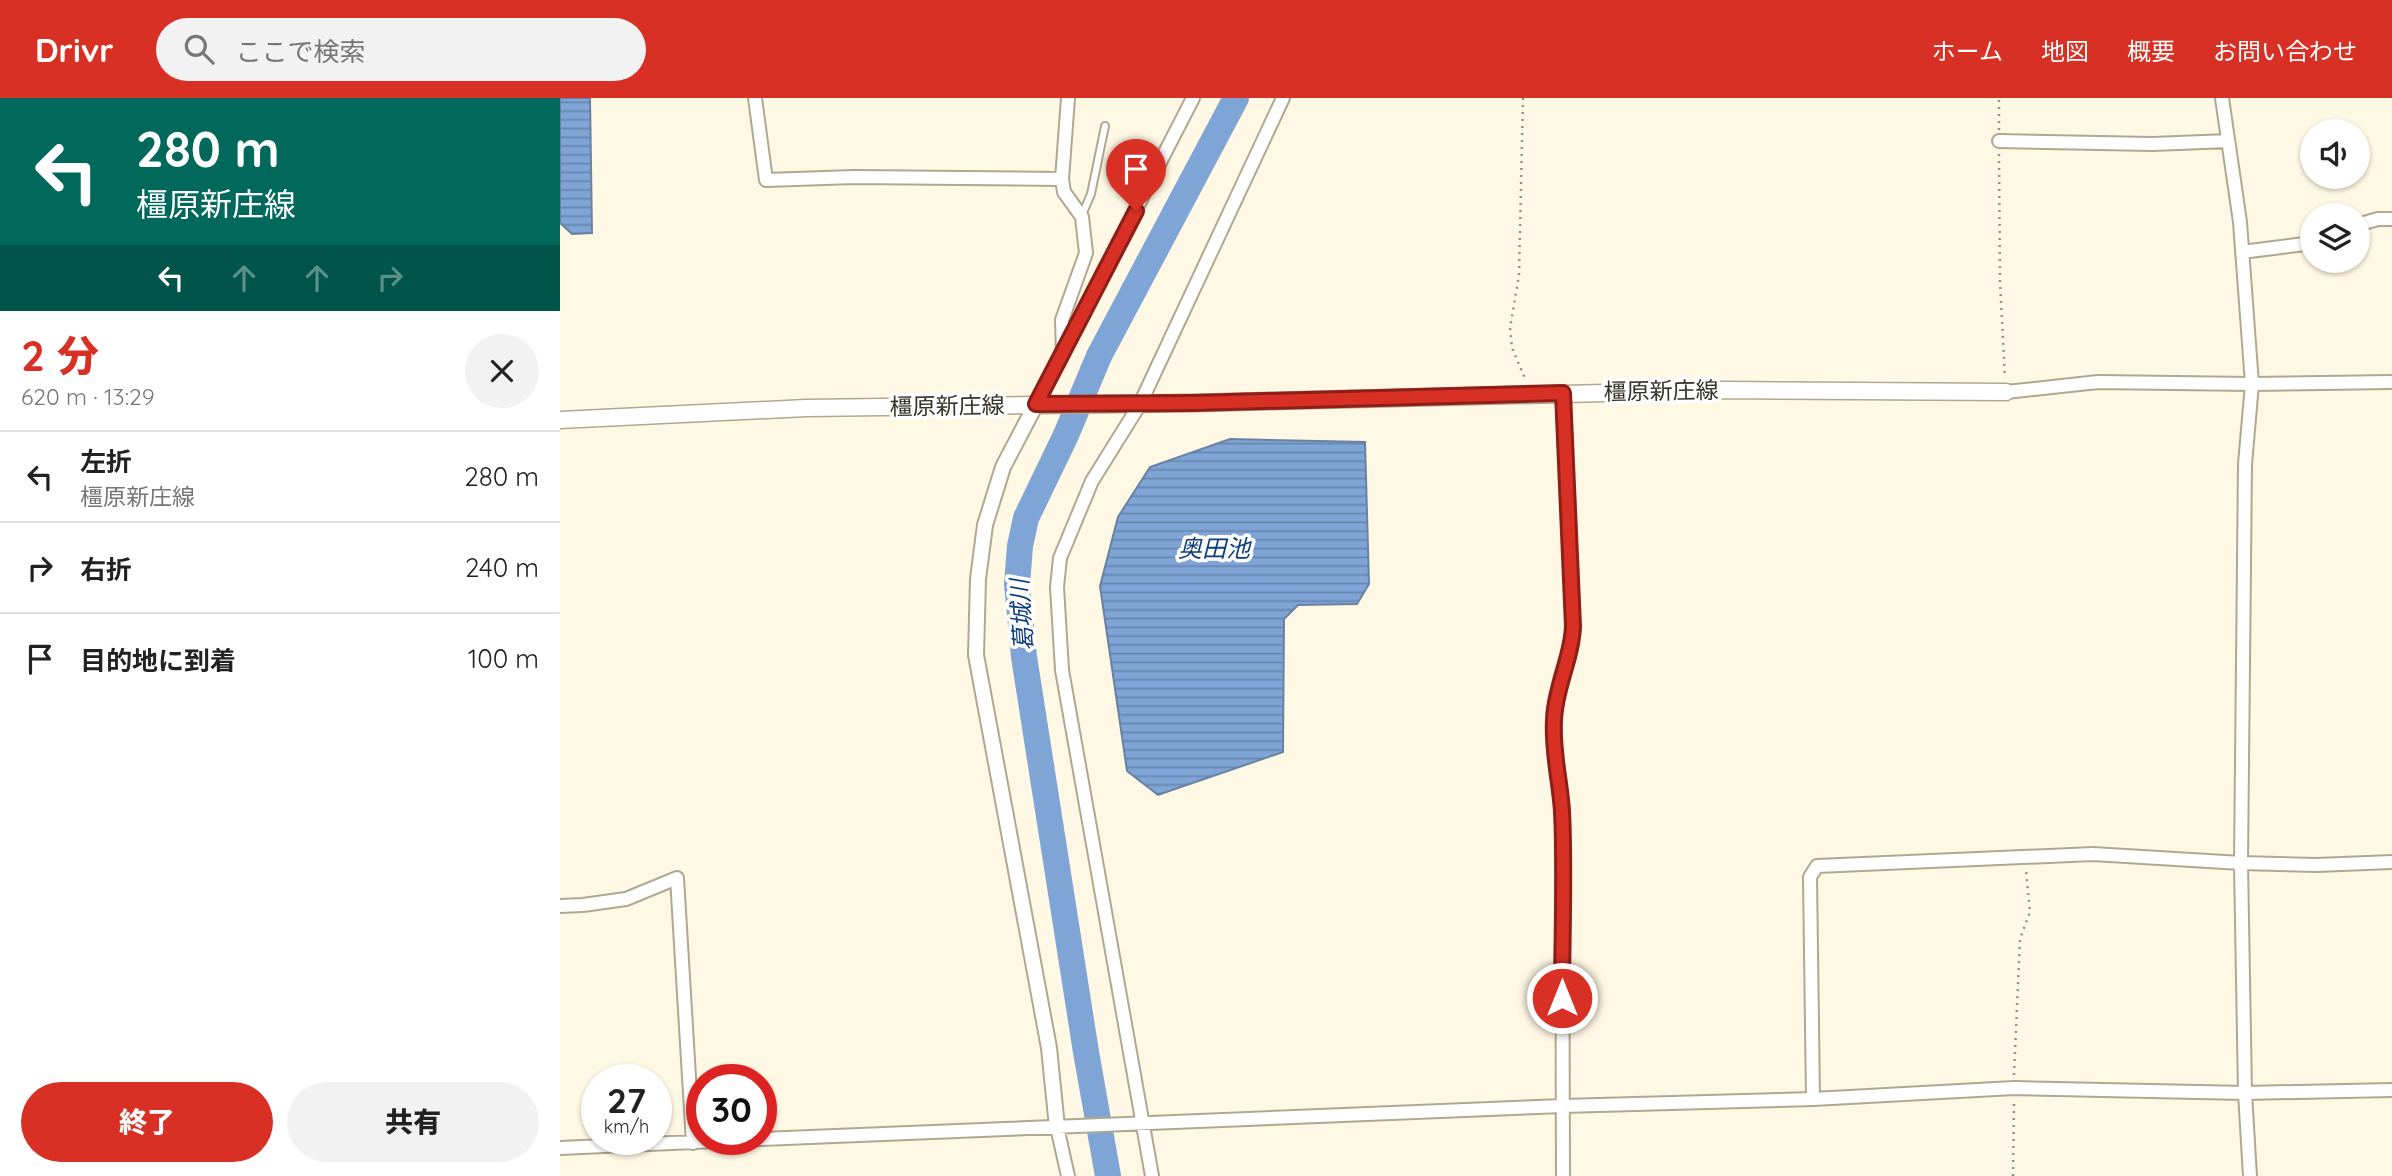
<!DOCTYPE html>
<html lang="ja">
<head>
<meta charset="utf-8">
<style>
  :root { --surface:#fff; --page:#f2f2f2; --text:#222; --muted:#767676; --line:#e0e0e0; --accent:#d93025 }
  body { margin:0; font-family:Quicksand,"Noto Sans JP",sans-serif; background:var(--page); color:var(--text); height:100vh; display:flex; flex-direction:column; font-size:26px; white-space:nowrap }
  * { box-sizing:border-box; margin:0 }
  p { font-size:23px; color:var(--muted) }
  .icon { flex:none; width:38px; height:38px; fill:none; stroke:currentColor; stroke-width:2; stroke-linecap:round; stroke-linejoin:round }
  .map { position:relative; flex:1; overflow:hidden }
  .details { display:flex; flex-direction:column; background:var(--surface); width:560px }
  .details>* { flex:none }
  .hud { background:#00695c; color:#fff; overflow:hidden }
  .controls { position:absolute; left:1740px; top:21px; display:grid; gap:14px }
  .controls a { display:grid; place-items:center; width:70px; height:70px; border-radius:50%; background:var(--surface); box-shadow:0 2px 5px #0004; font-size:35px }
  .speed { position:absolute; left:21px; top:966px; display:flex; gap:14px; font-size:35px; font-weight:700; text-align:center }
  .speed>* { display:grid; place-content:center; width:91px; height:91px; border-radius:50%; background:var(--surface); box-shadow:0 2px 5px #0004; line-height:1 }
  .speed small { font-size:18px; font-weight:400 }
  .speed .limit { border:10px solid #d22; background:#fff; color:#111 }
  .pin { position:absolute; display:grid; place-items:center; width:60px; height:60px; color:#fff; margin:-72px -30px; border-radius:50% 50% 50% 0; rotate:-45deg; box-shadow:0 0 7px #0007 }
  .pin .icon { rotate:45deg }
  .me { position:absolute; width:77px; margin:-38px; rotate:0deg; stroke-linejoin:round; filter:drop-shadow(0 0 5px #0008) }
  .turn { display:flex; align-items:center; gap:24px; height:147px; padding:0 21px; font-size:32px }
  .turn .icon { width:91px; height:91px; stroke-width:2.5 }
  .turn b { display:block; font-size:49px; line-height:60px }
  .lanes { display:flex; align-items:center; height:66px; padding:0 21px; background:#0003; justify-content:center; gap:35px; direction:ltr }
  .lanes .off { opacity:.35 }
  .round { display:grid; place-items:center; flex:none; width:74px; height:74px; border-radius:37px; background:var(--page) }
  .headline { display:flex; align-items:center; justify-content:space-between; height:119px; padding:0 21px }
  h1 { font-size:42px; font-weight:800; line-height:52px; color:var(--accent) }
  .button { display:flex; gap:14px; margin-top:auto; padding:14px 21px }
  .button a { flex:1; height:80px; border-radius:42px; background:var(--accent); color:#fff; font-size:28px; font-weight:800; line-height:80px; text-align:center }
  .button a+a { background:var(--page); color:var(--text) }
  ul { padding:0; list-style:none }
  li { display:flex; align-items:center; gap:21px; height:91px; padding:0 21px; border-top:2px solid var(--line) }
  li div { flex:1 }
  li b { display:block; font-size:26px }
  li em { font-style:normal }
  header { display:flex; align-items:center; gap:42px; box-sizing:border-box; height:98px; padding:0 35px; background:var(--accent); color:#fff }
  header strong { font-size:33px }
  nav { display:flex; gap:38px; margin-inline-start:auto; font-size:24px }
  .search { width:490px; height:63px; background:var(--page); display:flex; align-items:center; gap:18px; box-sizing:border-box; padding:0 24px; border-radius:38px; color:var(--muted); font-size:26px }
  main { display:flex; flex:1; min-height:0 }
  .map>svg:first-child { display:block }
  .water { fill:url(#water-rules); stroke:#6982a2; stroke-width:2 }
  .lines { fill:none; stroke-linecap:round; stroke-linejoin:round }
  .river { stroke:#7fa4d6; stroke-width:26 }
  .service-casing { stroke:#b0a891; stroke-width:10 }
  .minor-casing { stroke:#b0a891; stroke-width:16 }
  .tertiary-casing { stroke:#b0a891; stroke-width:18 }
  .secondary-casing { stroke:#b0a891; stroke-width:19 }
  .path { stroke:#969182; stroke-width:2.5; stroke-dasharray:2 5; stroke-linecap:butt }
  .service { stroke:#fff; stroke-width:6 }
  .minor { stroke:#fff; stroke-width:12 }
  .tertiary { stroke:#fff; stroke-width:14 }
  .secondary { stroke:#fff; stroke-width:16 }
  .route-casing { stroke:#8d1f18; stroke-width:18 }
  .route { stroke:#d93025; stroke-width:12 }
  .labels { text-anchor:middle; stroke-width:7; stroke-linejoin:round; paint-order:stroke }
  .street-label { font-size:23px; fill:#363229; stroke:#fff }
  .water-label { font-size:24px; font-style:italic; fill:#0d3d7a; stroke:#fff }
</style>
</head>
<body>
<header>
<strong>Drivr</strong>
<div class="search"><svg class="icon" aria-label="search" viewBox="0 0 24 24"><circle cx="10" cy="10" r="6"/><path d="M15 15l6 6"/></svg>ここで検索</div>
<nav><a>ホーム</a><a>地図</a><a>概要</a><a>お問い合わせ</a></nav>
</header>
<main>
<section class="details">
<div class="hud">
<div class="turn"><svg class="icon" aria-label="left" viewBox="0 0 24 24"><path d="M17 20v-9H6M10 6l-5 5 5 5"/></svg><div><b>280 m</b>橿原新庄線</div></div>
<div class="lanes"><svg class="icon" aria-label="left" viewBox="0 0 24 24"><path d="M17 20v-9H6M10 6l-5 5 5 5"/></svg><svg class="icon off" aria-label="ahead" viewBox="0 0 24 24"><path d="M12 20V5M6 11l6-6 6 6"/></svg><svg class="icon off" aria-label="ahead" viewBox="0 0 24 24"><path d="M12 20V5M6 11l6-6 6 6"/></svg><svg class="icon off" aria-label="right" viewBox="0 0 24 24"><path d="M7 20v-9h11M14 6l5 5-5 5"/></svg></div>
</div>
<div class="headline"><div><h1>2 分</h1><p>620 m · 13:29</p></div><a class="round"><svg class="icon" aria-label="close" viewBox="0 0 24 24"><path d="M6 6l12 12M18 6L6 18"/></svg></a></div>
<ul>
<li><svg class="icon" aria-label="left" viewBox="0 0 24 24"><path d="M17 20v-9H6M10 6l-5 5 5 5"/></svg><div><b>左折</b><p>橿原新庄線</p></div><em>280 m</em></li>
<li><svg class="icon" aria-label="right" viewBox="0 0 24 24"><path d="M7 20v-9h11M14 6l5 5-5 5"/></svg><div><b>右折</b></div><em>240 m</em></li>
<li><svg class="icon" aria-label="arrive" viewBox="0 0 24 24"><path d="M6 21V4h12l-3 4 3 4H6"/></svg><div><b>目的地に到着</b></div><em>100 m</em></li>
</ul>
<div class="button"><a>終了</a><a>共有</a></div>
</section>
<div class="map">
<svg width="1832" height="1078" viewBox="0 0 1832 1078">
  <defs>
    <pattern id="water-rules" width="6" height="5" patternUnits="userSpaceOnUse" patternTransform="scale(1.75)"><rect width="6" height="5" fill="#7fa4d6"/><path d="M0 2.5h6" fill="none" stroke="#6986ae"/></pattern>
  </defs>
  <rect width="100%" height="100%" fill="#fff8e4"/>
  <path class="water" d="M0,0h30l2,135 -20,1 -12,-11z
    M670,341l135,3 4,142 -12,20 -59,1 -14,14 -1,133 -125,43 -31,-24 -27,-185 18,-69 32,-50z"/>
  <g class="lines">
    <path class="river" d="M548,1078l-22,-124 -62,-395 -7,-73 3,-38 6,-28 40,-83 33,-79 137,-258"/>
    <g class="service-casing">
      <path id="service" d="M522,117l9,-21 14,-68"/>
    </g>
    <g class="minor-casing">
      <path id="minor" d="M195,0l11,82 88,-3 208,2
        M1662,0l18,124 12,162 -7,80 -4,399 4,230 5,83
        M1439,43l154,3 75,-3
        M1797,127l21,-6h14
        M1682,154l70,-9
        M503,256l-1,-34 24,-67 -4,-36 -18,-25 -2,-13 6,-81
        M1446,294l92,-10 154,2 140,-2
        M476,306l157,-306
        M0,808l23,-1 43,-6 51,-21 16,265
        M1253,1001l-3,-222 7,-11 276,-12 148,9 76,2 75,-3
        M497,1029l11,49
        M201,1041l802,-33 250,-7 201,-11 231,5 147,-3
        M0,1050l201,-9
        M592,1078l-90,-506 -5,-83 3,-29 32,-77 48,-77 143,-306
        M1003,1078l-1,-367c-6,-40 -11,-78 -4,-119 3,-22 14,-41 15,-64l-10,-233"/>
    </g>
    <g class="tertiary-casing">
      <path id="tertiary" d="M476,306l-33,63 -18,58 -7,54 -2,76 73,393 8,79"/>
    </g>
    <g class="secondary-casing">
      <path id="secondary" d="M0,322l246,-12 387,-5 532,-13 281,2"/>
    </g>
    <path class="path" d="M963,0l-4,177 -9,53 2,20 14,33
      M1439,32v-32
      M1439,56l1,128 5,96
      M1454,977l6,-136 10,-27 -4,-42
      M1453,1078l1,-73"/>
    <use href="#service" class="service"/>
    <use href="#minor" class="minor"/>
    <use href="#tertiary" class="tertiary"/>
    <use href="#secondary" class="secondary"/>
  </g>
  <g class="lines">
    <g class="route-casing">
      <path id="route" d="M576,113l-100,193 157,-1 370,-10 10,233c-1,32 -18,62 -19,94 -2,31 6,60 8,91 3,62 0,125 0,187"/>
    </g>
    <use href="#route" class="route"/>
  </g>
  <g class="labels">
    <g class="street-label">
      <text transform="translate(1101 293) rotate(-1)" y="8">橿原新庄線</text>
      <text transform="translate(387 308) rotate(-1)" y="8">橿原新庄線</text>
    </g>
    <g class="water-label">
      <text x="654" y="459">奥田池</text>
      <text transform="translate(462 517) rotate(-94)" y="8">葛城川</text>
    </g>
  </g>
</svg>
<div class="controls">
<a><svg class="icon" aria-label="sound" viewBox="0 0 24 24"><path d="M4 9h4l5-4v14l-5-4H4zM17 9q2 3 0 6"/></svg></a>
<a><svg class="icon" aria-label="layers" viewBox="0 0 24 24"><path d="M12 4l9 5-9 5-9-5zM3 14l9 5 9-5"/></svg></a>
</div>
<div class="speed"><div>27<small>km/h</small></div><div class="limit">30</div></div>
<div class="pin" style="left:576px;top:113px;background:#d93025"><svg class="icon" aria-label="arrive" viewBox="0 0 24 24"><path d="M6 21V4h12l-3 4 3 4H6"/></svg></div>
<svg class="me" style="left:1002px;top:900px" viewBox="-20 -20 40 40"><circle r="17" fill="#d93025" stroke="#fff" stroke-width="3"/><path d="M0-11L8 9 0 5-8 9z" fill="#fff"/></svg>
</div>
</main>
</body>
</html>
